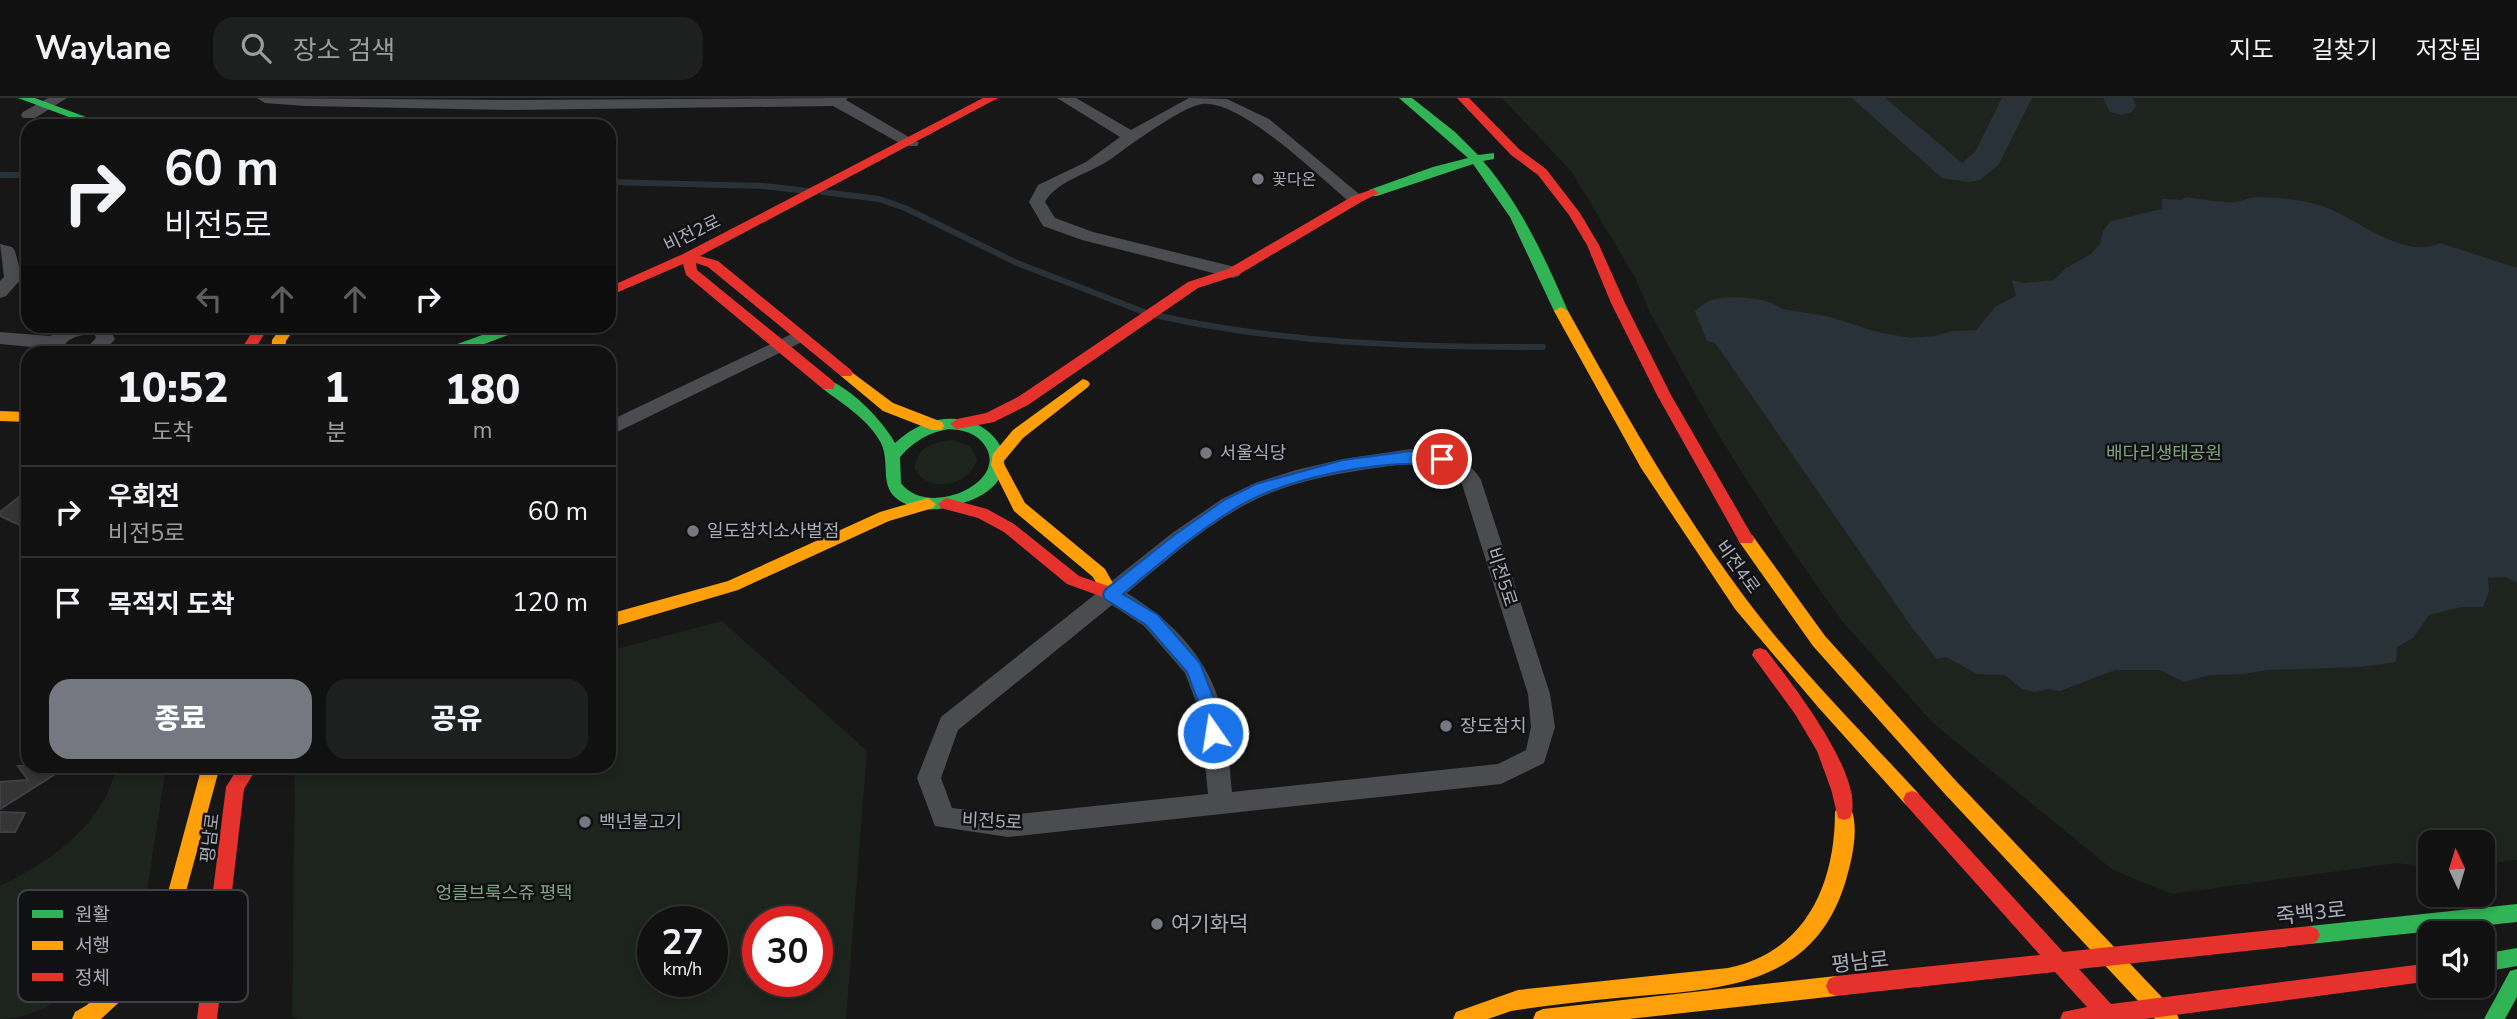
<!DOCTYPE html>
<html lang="ko">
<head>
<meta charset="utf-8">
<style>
  :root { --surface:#111; --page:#1e1f1f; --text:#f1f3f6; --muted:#9c9d9f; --line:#303131; --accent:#757880 }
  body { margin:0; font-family:"Nunito Sans","Noto Sans KR",sans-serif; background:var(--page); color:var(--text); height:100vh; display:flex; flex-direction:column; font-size:26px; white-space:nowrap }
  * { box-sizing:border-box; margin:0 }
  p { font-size:23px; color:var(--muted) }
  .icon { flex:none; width:38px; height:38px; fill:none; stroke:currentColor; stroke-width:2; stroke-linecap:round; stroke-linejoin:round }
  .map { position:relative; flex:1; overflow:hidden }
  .sheet { position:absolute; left:21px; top:248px; width:595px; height:427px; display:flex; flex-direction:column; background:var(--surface); border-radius:21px; box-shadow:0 4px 10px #0003,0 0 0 2px var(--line) }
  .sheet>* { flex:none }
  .top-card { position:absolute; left:21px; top:21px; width:595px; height:214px; border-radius:21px; box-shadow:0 4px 10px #0003,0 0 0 2px var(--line); background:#111; color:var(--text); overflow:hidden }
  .needle { width:46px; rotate:356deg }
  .fabs { position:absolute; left:2418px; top:732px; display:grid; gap:14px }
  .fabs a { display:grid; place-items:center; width:77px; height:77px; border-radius:14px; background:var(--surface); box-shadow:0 4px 10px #0003,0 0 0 2px var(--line); font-size:35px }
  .speed { position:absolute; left:637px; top:808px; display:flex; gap:14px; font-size:35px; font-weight:700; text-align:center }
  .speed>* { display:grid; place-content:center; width:91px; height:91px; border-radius:50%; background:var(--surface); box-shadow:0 4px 10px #0003,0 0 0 2px var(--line); line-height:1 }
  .speed small { font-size:18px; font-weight:400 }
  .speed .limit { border:10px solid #d22; background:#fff; color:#111 }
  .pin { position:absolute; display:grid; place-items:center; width:60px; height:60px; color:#fff; margin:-30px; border:4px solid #fff; border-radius:50%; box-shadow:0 2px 7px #0007 }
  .me { position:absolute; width:77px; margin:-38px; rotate:347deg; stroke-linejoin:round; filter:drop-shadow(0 0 5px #0008) }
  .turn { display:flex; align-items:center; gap:24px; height:147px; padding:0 28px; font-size:32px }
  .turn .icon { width:91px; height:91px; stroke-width:2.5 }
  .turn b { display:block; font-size:49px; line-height:60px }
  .lanes { display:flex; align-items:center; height:66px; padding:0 28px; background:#0003; justify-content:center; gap:35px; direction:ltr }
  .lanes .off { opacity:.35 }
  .eta { display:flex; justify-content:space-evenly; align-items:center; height:119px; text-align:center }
  .eta b { font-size:42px; font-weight:800; line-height:49px }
  .primary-button { display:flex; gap:14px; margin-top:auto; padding:14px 28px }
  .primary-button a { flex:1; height:80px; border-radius:21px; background:var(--accent); color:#fff; font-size:28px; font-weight:800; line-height:80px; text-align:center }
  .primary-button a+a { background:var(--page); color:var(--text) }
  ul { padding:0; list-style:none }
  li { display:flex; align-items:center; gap:21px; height:91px; padding:0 28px; border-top:2px solid var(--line) }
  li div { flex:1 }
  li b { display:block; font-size:26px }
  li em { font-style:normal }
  header { display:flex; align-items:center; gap:42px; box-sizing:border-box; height:98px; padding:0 35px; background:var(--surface); border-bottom:2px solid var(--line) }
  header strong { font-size:33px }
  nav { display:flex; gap:38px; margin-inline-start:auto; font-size:24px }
  .search { width:490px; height:63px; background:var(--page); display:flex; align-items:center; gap:18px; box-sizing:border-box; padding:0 24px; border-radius:21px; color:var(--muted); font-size:26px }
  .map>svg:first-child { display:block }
  .green { fill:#1d241e; fill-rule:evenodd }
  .water { fill:#2a3239 }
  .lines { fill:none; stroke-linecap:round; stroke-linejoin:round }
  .stream { stroke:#2a3239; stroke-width:6 }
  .river { fill:#2a3239; fill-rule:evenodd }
  .building { fill:#353536; stroke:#3f4043; stroke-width:2 }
  .street { fill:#4b4c50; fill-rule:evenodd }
  .fast { fill:#30b455; fill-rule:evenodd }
  .slow { fill:#ff9f0a; fill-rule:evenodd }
  .jam { fill:#e5322d; fill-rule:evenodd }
  .route { fill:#1a73e8; stroke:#114b97; stroke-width:2 }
  .poi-dot { fill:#757880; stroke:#111113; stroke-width:2.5 }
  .labels { text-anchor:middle; stroke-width:5; stroke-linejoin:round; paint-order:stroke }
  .far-poi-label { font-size:16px; fill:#a8adb8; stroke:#111113; text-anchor:start }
  .street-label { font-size:18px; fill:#a8adb8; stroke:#111113 }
  .poi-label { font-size:18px; fill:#a8adb8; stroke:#111113; text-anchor:start }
  .park-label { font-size:18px; fill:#7fa381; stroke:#111113 }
  .near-street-label { font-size:21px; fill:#a8adb8; stroke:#111113 }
  .near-poi-label { font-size:21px; fill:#a8adb8; stroke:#111113; text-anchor:start }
  .key { fill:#111113; stroke:#3e4045; stroke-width:2 }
  .key-label { font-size:19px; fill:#a8adb8 }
</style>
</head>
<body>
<header>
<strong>Waylane</strong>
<div class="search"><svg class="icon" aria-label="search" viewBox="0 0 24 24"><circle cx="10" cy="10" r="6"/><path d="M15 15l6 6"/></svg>장소 검색</div>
<nav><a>지도</a><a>길찾기</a><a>저장됨</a></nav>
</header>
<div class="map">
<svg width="2517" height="921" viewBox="0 0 2517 921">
  <rect width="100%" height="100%" fill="#171717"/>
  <path class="green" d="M1502,0h1015v762l-34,4v-22h-52v26l-34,-5 -225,31 -59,-24 -180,-147 -91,-102 -55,-78 -68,-107 -69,-123 -14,-34 -64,-107z
    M952,342l18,6 7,13c-7,27 -49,36 -62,10 0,-21 19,-28 37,-29z
    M722,523l145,130 -21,268h-548l-6,-3 3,-249 314,-1v-115zM653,824h59v60h-59zM758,824h59v60h-59z
    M116,669h50l-20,130c-23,53 -84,122 -146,122v-133c50,-24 105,-62 116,-119z"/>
  <path class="water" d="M2186,99c14,2 29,5 43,5 9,1 18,-4 27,-5 22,0 54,3 74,12 29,12 76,51 110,34l77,25v315l-11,-6 -18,1 1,13 -6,16h-22l-32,8 -16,23 -16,9 -1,15 -36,5 -93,3 -24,4 -33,1 -26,7 -24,-12h-45l-55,21 -12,-2 -14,3 -12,-3 -17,-14 -28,-1 -31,-17 -9,2 -24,-30 -188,-272 -10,-14 -8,-2 -12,-30c4,-3 9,-8 14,-10 18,-7 59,-4 73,8l45,7 50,16 34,6 24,-2 17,-5 24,-1 19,-23 21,-11 -4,-16 11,3 31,-3 12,-12 25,-14 9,-10 3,-13 8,-10 51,-12v-10l20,1z"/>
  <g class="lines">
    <path class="stream" d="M0,77h28
      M609,84l154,4 45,5
      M823,94l56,7 26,9 112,55 127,49
      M1155,217c128,29 257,32 388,32"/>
    <path class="river" d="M1852,0h33l77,65 13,-11 27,-54h30l-33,66 -19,16 -11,2 -27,-4z
      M2103,0h30l3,8 -4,6 -11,3 -11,-3z"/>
  </g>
  <path class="building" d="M28,392v39l-28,-13v-4z
    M18,668h50l-68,43v-27l28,-2z
    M0,714l25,1 -10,19h-15z"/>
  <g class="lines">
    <path class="street" d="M48,0h19l-32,20h-12l-2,-3 2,-3z
      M257,0l254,2 337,-2 -2,2 73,43 -2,3h-12l-72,-40 -322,4 -206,-4 -40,-3z
      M1057,0h19l55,32 58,-32 38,1 42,20 96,80 -8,5 -6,-1c-31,-25 -110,-104 -149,-99 -21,3 -73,42 -91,55 -20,14 -55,22 -66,43l10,16 38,14 146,36 3,4 -3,4 -6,2 -151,-38 -39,-14 -14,-24 9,-17 48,-23 34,-25z
      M0,146l12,3 3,4 7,27 -16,18 -6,2v-17l4,-4z
      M70,228h38l7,13 -13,15h-21l15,-16 -1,-3c-15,-1 -30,2 -35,19h-18l1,-6 -43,-4v-12l50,4z
      M796,234l6,2 3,4 -3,4 -193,94v-15z
      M1411,351c25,2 56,6 70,31l69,214 5,33 -11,36 -43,21 -493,53 -73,-11 -18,-48 24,-61 230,-183 51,-35 33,-16 41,-13 47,-11zM1411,365l26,3 25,18 66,210 3,33 -5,23 -28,14 -266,28c-3,-26 -3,-55 -10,-81 -14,-54 -49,-89 -95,-118 44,-36 88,-77 141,-99 45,-19 96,-24 143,-31zM1112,507l32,21 41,47 15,39 8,82 -200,21 -56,-7 -11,-30 17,-48z"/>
    <path class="fast" d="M18,0h17l75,28h-17z
      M1399,0h13l43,34 23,23 16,-2v6l-11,2c38,44 62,97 85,150l-2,3 -5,1 -7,-4 -44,-94 -37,-53 -96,32h-8v-6l64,-23 35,-9z
      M507,228h19l-2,3 -66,25h-22l2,-3z
      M828,282c23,8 55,41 67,63 77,-71 166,34 62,62 -19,6 -39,7 -57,-4 -22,-14 -9,-37 -19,-58 -12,-23 -38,-39 -58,-54l-2,-4 2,-4zM949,331c13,1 25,3 34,14 31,38 -55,77 -82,40l-1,-26c14,-16 29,-25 49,-28z
      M2517,806v18l-207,22 -7,-3 -3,-6 3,-6 7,-3z
      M2517,850v18l-34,6v-18z
      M2517,871v28l-12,22h-21l26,-48z"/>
    <path class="slow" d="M1561,209l7,4c55,99 110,197 178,288 52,69 114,131 172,194l3,6 -3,6 -6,2 -6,-2 -88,-98 -83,-98 -94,-141 -87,-157z
      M282,228h14l-10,15 -1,13h-14l1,-14z
      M846,270l47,35 49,19 2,4 -2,4h-10l-49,-19 -42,-35 -2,-3 2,-3z
      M1083,281l5,2 2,3 -2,3 -65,51 -20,24 22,41 80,66 14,25 -2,5h-12l-12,-22 -79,-66 -23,-46 2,-11 20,-24z
      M0,313l28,1v10l-28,-1z
      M928,400l8,6 -3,4 -44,13 -151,69 -129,38v-14l119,-33 152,-69z
      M1746,435l6,2 73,101 131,145 220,231 3,7h-24l-211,-226 -131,-147 -73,-103 -2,-4 2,-4z
      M202,668h18l-48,177 -29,37 -42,39h-29l3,-7 12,-7 42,-39 28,-33z
      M1844,706l6,2c10,21 2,53 -4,74 -29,98 -109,108 -196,115 -38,3 -75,7 -112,12l-27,4 -23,8h-35l3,-7 62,-22 210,-22c78,-16 107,-84 107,-156l3,-6z
      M1836,878l7,3 3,7 -3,7 -7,3 -207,23h-96l3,-7 7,-3z"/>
    <path class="jam" d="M983,0h15l-298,158 18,5 133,109 2,3 -2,3h-10l-133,-109 -12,-4 1,7 136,111 2,4 -2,4h-10l-137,-114 -3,-11 -74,32v-9l74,-33z
      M1457,0h12l50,51 27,20 34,44 19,32 26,58 46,92 83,144 -2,4h-12l-83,-148 -46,-92 -24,-58 -18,-30 -31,-40 -27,-20z
      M1373,91l6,4 -18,9 -123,73 -40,13 -170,117 -34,17 -37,7 -7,-5 7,-5 29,-6 32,-16 170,-115 40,-13 125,-73z
      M256,228h10l2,2 -16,26h-14z
      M946,400l41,11 27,15 65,52 38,13 2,5 -2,5 -6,1 -44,-16 -63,-52 -26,-14 -37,-10 -3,-4z
      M1760,550l6,2c23,30 102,129 84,168l-6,2 -6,-2 -7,-29 -14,-38 -22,-37 -43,-59 2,-5z
      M239,668h19l-14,23 -27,230h-20l29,-232z
      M1912,693l6,2 145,159 247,-26 7,3 3,6 -3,6 -7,3 -231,25 32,35 320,-41v18l-286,38h-85l3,-7 24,-5 -32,-35 -219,24 -7,-3 -3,-7 3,-7 7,-3 204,-21 -134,-150 -3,-6 3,-6z"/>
  </g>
  <path class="route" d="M1411,353l31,3 7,5 -7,6c-61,-6 -156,12 -208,44 -39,24 -75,55 -111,85l35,21 42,48 19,49 3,21 -2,5 -7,2 -6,-2 -5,-26 -15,-40 -41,-47 -41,-26 -2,-5 2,-4 68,-54 51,-36 32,-16 87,-24z"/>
  <g class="poi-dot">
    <circle cx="1258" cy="81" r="7"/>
    <circle cx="1206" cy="355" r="7"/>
    <circle cx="693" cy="433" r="7"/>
    <circle cx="1446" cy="628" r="7"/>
    <circle cx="585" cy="724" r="7"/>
    <circle cx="1157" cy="826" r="7"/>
  </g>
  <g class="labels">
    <g class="far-poi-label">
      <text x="1272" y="87">꽃다온</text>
    </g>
    <g class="street-label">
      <text transform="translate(692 135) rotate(-26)" y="6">비전2로</text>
      <text transform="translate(1738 469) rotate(54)" y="6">비전4로</text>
      <text transform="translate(1502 479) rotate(72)" y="6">비전5로</text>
      <text transform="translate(992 723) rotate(3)" y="6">비전5로</text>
      <text transform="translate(210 740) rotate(-83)" y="6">평남로</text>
    </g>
    <g class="poi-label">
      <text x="1220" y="361">서울식당</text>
      <text x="707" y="439">일도참치소사벌점</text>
      <text x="1460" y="634">장도참치</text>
      <text x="599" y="730">백년불고기</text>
    </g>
    <g class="park-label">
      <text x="2164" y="361">배다리생태공원</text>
      <text x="504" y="801">엉클브룩스쥬 평택</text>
    </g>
    <g class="near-street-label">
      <text transform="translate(2311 815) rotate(-6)" y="7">죽백3로</text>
      <text transform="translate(1860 864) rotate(-6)" y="7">평남로</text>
    </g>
    <g class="near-poi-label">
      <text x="1171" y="833">여기화덕</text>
    </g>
  </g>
  <rect x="18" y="792" width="230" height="112" rx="10" class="key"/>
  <rect x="32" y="812" width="31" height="8" fill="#30b455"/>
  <rect x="32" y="843" width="31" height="9" fill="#ff9f0a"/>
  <rect x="32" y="875" width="31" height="8" fill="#e5322d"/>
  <g class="key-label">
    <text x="75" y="823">원활</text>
    <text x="75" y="854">서행</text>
    <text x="75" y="886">정체</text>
  </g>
</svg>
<div class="fabs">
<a><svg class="needle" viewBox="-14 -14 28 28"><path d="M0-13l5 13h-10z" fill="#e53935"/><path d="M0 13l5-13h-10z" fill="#9c9d9f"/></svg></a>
<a><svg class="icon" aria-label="sound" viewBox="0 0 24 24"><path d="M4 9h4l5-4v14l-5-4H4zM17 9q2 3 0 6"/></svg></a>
</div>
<div class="speed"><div>27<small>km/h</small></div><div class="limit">30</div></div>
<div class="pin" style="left:1442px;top:361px;background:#d93025"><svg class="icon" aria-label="arrive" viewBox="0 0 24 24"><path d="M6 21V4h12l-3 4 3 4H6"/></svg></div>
<svg class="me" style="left:1213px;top:635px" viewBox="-20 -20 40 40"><circle r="17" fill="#1a73e8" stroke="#fff" stroke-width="3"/><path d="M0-11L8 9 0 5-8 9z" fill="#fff"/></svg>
<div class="top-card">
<div class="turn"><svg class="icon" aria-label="right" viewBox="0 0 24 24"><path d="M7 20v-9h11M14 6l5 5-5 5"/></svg><div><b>60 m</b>비전5로</div></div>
<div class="lanes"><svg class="icon off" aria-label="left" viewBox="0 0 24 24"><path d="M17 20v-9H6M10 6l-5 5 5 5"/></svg><svg class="icon off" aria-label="ahead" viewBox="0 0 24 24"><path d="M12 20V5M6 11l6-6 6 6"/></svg><svg class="icon off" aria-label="ahead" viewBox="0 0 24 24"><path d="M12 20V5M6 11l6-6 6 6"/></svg><svg class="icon" aria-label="right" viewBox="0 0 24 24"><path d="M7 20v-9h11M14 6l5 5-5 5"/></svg></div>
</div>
<section class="sheet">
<div class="eta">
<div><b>10:52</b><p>도착</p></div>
<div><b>1</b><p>분</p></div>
<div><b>180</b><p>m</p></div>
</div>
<ul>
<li><svg class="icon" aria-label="right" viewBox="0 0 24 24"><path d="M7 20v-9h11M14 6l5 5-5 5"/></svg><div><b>우회전</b><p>비전5로</p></div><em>60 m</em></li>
<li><svg class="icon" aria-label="arrive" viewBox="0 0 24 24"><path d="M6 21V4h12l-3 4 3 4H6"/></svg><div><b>목적지 도착</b></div><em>120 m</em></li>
</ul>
<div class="primary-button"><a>종료</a><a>공유</a></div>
</section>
</div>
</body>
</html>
